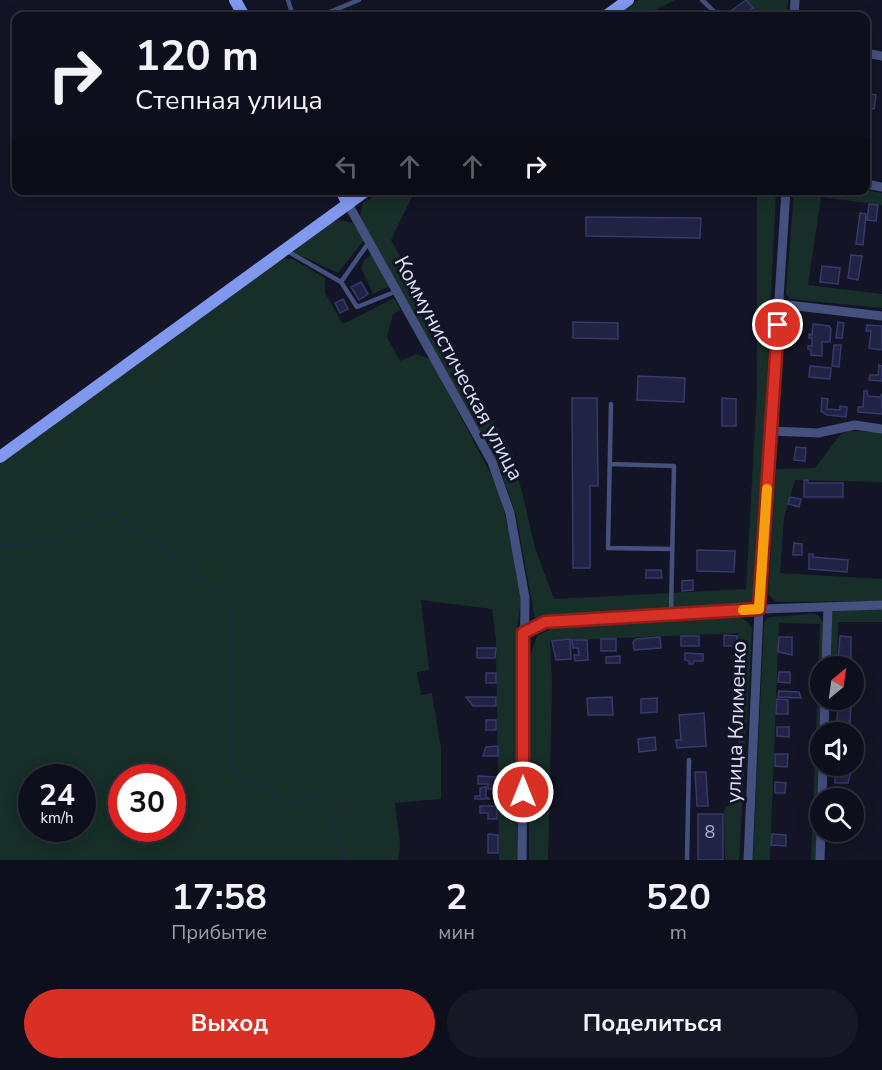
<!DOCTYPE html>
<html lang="ru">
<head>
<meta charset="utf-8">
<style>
  :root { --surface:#0e0f1c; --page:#171825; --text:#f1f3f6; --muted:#9b9ca3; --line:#2e2f3b; --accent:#d93025 }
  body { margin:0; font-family:"Nunito Sans",sans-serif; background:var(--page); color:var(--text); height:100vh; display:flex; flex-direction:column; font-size:22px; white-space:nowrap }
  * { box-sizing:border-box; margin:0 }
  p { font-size:20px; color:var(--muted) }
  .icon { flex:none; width:33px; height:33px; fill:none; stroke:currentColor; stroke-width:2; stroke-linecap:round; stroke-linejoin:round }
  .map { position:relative; height:860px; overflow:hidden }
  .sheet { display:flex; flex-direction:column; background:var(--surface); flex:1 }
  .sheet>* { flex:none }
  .guide { position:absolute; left:12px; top:12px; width:858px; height:183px; border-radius:12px; box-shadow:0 3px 15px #0003,0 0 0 2px var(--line); background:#0e0f1c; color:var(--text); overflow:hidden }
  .needle { width:39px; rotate:29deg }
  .tools { position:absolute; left:810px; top:656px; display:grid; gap:12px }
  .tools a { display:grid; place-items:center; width:54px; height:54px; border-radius:50%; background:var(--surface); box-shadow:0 3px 15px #0003,0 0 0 2px var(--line); font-size:30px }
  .speed { position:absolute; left:18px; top:764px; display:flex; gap:12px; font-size:30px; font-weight:700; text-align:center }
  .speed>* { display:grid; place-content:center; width:78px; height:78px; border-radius:50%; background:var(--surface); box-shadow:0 3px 15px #0003,0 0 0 2px var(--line); line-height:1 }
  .speed small { font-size:15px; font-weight:400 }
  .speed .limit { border:9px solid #d22; background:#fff; color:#111 }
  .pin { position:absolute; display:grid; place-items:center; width:51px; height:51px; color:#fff; margin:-26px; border:3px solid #fff; border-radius:50%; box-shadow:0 2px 6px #0007 }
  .me { position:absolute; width:66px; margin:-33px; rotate:0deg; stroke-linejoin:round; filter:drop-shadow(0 0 4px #0008) }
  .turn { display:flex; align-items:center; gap:21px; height:126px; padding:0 24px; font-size:27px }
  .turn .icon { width:78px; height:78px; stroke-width:2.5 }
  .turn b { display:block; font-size:42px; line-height:51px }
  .lanes { display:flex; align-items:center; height:57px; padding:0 24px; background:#0003; justify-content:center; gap:30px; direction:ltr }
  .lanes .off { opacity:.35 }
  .eta { display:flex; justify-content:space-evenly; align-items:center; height:102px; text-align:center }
  .eta b { font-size:36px; font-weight:700; line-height:42px }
  .action { display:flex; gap:12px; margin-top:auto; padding:12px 24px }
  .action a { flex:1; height:69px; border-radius:36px; background:var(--accent); color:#fff; font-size:24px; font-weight:700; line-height:69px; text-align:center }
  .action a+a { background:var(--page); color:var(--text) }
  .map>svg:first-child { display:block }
  .green { fill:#172f28; fill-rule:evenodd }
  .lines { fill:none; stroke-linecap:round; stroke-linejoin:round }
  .stream { stroke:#122e40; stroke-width:2 }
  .building { fill:#212344; stroke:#37396d; stroke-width:1.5 }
  .lane { stroke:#44507e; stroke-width:4.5 }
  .street { stroke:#44507e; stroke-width:9 }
  .secondary { stroke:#8098ee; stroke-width:12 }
  .route-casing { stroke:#8d1f18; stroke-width:15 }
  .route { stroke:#d93025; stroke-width:10 }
  .slow { stroke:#f59e0b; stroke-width:10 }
  .labels { text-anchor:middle; stroke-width:6; stroke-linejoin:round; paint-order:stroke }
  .number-label { font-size:18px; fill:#adb1cc }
  .street-label { font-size:21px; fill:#dce0fa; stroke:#131425 }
</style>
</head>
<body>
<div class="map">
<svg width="882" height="860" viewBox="0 0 882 860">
  <rect width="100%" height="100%" fill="#131425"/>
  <path class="green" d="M639,0h36l-33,16h-27z
    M746,0h42l-1,16h-39l7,-4z
    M862,190l20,3v12l-61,-8 -13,88 74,9v14l-93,-9 -3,-5 8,-103z
    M384,191h31l-24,49 122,215 23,96 18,48 192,-10 11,-199v-199h19l-20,411 -221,17 -19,-104 -17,-49 -139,-249 3,-14z
    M338,220l15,3 11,17 -26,33 -45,-21 38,-30z
    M372,254l18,32 -17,8 -12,-26 3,-8z
    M282,259h11l32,19v15l18,31 51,-26 7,12 -8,4 -6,23 13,24 16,-7 14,5 63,119 8,22 13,50 7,50 -5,37 2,223h-19l-3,-220 -4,-31 -71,-9 8,70 -12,2 4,23 11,-2 9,55v51l-46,4 5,41 -2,16h-398v-396zM32,777h50v51h-50zM122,777h50v51h-50z
    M849,431l33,1v50l-87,-2 -11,38 -4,55 102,6v22l-106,1 -8,-8 8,-125 39,-1 25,-33z
    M838,609h44v13h-44l-1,44h-7l2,-53z
    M813,614l5,1 6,9 -8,236h-5l9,-236 -41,-1 -9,237h-17l11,-238 5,-5z
    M698,617c16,0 48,-7 54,12l-13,231h-14l-1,-51 14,-12v-164l-188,8 2,44 -4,175h-19v-201l8,-23 16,-8z"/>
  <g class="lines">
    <path class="stream" d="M0,546l50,-4 64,-30 116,88v170l6,6 22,5 25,21 8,1 17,-6c24,5 33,43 37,63"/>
  </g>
  <path class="building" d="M746,0l7,8 -11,8h-18z
    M866,93l10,2 -2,14 -8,-1z
    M869,204l9,1 -2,16 -9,-1z
    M860,213l6,1 -3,31 -7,-1z
    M586,217l115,1 -1,20 -114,-2z
    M851,255l11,1 -4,24 -10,-2z
    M822,266l18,2 -2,16 -18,-2z
    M361,282l7,12 -9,6 -8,-13z
    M343,299l5,10 -8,4 -5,-10z
    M573,322l45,1v16l-45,-1z
    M838,322l6,1 -2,15h-6z
    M813,324l16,2 2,3 -1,13h-8v14l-11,-1v-5l-3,-1v-3h4v-8h-3v-4l3,1z
    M867,325l15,1v24l-13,-2 2,-17h-5z
    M834,345h7l-2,22 -7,-1z
    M879,365l3,1v15l-13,-1 1,-5h8z
    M810,366l21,2 -1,11 -21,-2z
    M638,376l47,2 -1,24 -47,-2z
    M864,391h3l1,5 12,1 2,-3v20l-24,-2v-5h5z
    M572,398h25l1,88h-8v82h-17z
    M722,398l14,1v27h-14z
    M822,398l6,1 -1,10 13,1v-4l7,1 -1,10 -19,-2 -6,-4z
    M796,447l10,1 -1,13 -11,-1z
    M804,480h4v3h35v14h-39z
    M790,497l11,2 -2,8 -11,-3z
    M794,543l8,1v11h-9z
    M697,550l38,1 -1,21 -37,-1z
    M809,554h4v3l35,3 -1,12 -38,-3z
    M646,570h15l1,8h-16z
    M693,580v10l-11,1v-10z
    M724,635l13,1v10h-13z
    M681,636h18v10h-18z
    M840,636l11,1v25l-13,-1z
    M660,637l1,11 -27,2 -1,-8 3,-3z
    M779,637h13v18l-14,-3z
    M570,639l1,20 -15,1 -4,-19z
    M601,639h15v12h-15z
    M572,640h15l1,20 -13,1 -1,-6h5l-1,-7h-5z
    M477,648h19l-1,10h-18z
    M685,653l18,1v7h-9l-1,3h-4v-3l-4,-1z
    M620,656v7h-14v-6z
    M779,672h11v11l-12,-1z
    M486,673h10v10h-10z
    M779,691l20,1 2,6 -23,-1z
    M466,697h30v9h-23z
    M612,697l1,18h-25l-1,-17z
    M657,698v14l-16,1v-14z
    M777,699l11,1v14h-12z
    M838,704l13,1 -1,18 -13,-1z
    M704,713l2,33 -29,2 -1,-8h5l-2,-25z
    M486,720h10v10h-10z
    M777,727h12v10l-12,-1z
    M655,737l1,13 -17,2 -1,-13z
    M498,746v10h-15l3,-9z
    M775,754h13l-1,13 -12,-1z
    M835,766l17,1 -4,16h-13z
    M695,772h11l2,34h-11z
    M478,776l19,1v12h-9v-5h-10z
    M775,782l11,1 -1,10h-10z
    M486,787v10l4,2h-15v-3h5v-8z
    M480,806h17v13h-9v-6h-8z
    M698,814h25v46h-25z
    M488,834l10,1v18h-10z
    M772,834l14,1v11l-15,-1z"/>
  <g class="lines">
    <path class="lane" d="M288,0l5,16
      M702,0l17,16
      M320,16l39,-16
      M287,251l54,31 16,25 40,-16
      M341,282l28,-40
      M611,404l-3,144 64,1
      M610,464l64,2 -3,146
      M687,860l2,-100"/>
    <path class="street" d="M794,16l1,-16
      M866,53l16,3
      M866,184l16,3
      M348,204l144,258 18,51 15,85 -3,262
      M780,304l102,12
      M770,431l48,2 37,-8 27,4
      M523,633l22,-11 126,-10 211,-7
      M826,666l2,-59
      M824,732l1,-33
      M822,798l1,-33
      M748,860l11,-251 27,-419
      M820,860l1,-29"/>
    <path class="secondary" d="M235,0l9,16
      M606,16l22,-16
      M341,190l7,14
      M0,457l367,-267"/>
  </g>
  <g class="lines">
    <g class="route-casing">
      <path id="route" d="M523,792v-159l22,-11 214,-13 19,-284"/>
    </g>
    <use href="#route" class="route"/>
    <path class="slow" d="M743,610l16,-1 8,-120"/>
  </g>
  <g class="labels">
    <g class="number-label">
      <text x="710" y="838">8</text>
    </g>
    <g class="street-label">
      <text transform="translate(459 368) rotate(62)" y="7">Коммунистическая улица</text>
      <text transform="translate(736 722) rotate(-88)" y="7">улица Клименко</text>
    </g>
  </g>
</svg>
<div class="tools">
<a><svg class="needle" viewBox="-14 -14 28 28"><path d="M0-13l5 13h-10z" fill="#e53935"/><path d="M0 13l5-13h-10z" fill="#9b9ca3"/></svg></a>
<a><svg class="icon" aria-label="sound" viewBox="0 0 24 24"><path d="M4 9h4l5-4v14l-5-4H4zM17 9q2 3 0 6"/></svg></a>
<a><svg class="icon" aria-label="search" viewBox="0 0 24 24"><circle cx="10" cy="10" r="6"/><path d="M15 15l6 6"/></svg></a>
</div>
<div class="speed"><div>24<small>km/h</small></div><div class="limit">30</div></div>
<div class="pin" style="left:778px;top:325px;background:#d93025"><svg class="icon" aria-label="arrive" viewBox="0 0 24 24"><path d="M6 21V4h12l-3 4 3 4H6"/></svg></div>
<svg class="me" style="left:523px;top:792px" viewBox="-20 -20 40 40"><circle r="17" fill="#d93025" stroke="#fff" stroke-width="3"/><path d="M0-11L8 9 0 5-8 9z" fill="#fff"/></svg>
<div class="guide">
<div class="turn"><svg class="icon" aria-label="right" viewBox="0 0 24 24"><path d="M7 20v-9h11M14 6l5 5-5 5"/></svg><div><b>120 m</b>Степная улица</div></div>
<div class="lanes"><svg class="icon off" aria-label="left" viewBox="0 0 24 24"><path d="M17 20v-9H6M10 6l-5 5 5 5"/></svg><svg class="icon off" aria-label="ahead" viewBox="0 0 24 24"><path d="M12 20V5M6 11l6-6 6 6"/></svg><svg class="icon off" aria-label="ahead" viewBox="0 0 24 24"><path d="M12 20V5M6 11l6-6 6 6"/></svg><svg class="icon" aria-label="right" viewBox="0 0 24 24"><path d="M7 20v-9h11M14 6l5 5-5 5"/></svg></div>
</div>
</div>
<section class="sheet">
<div class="eta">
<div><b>17:58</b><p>Прибытие</p></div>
<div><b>2</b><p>мин</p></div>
<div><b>520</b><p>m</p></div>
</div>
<div class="action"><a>Выход</a><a>Поделиться</a></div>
</section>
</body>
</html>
